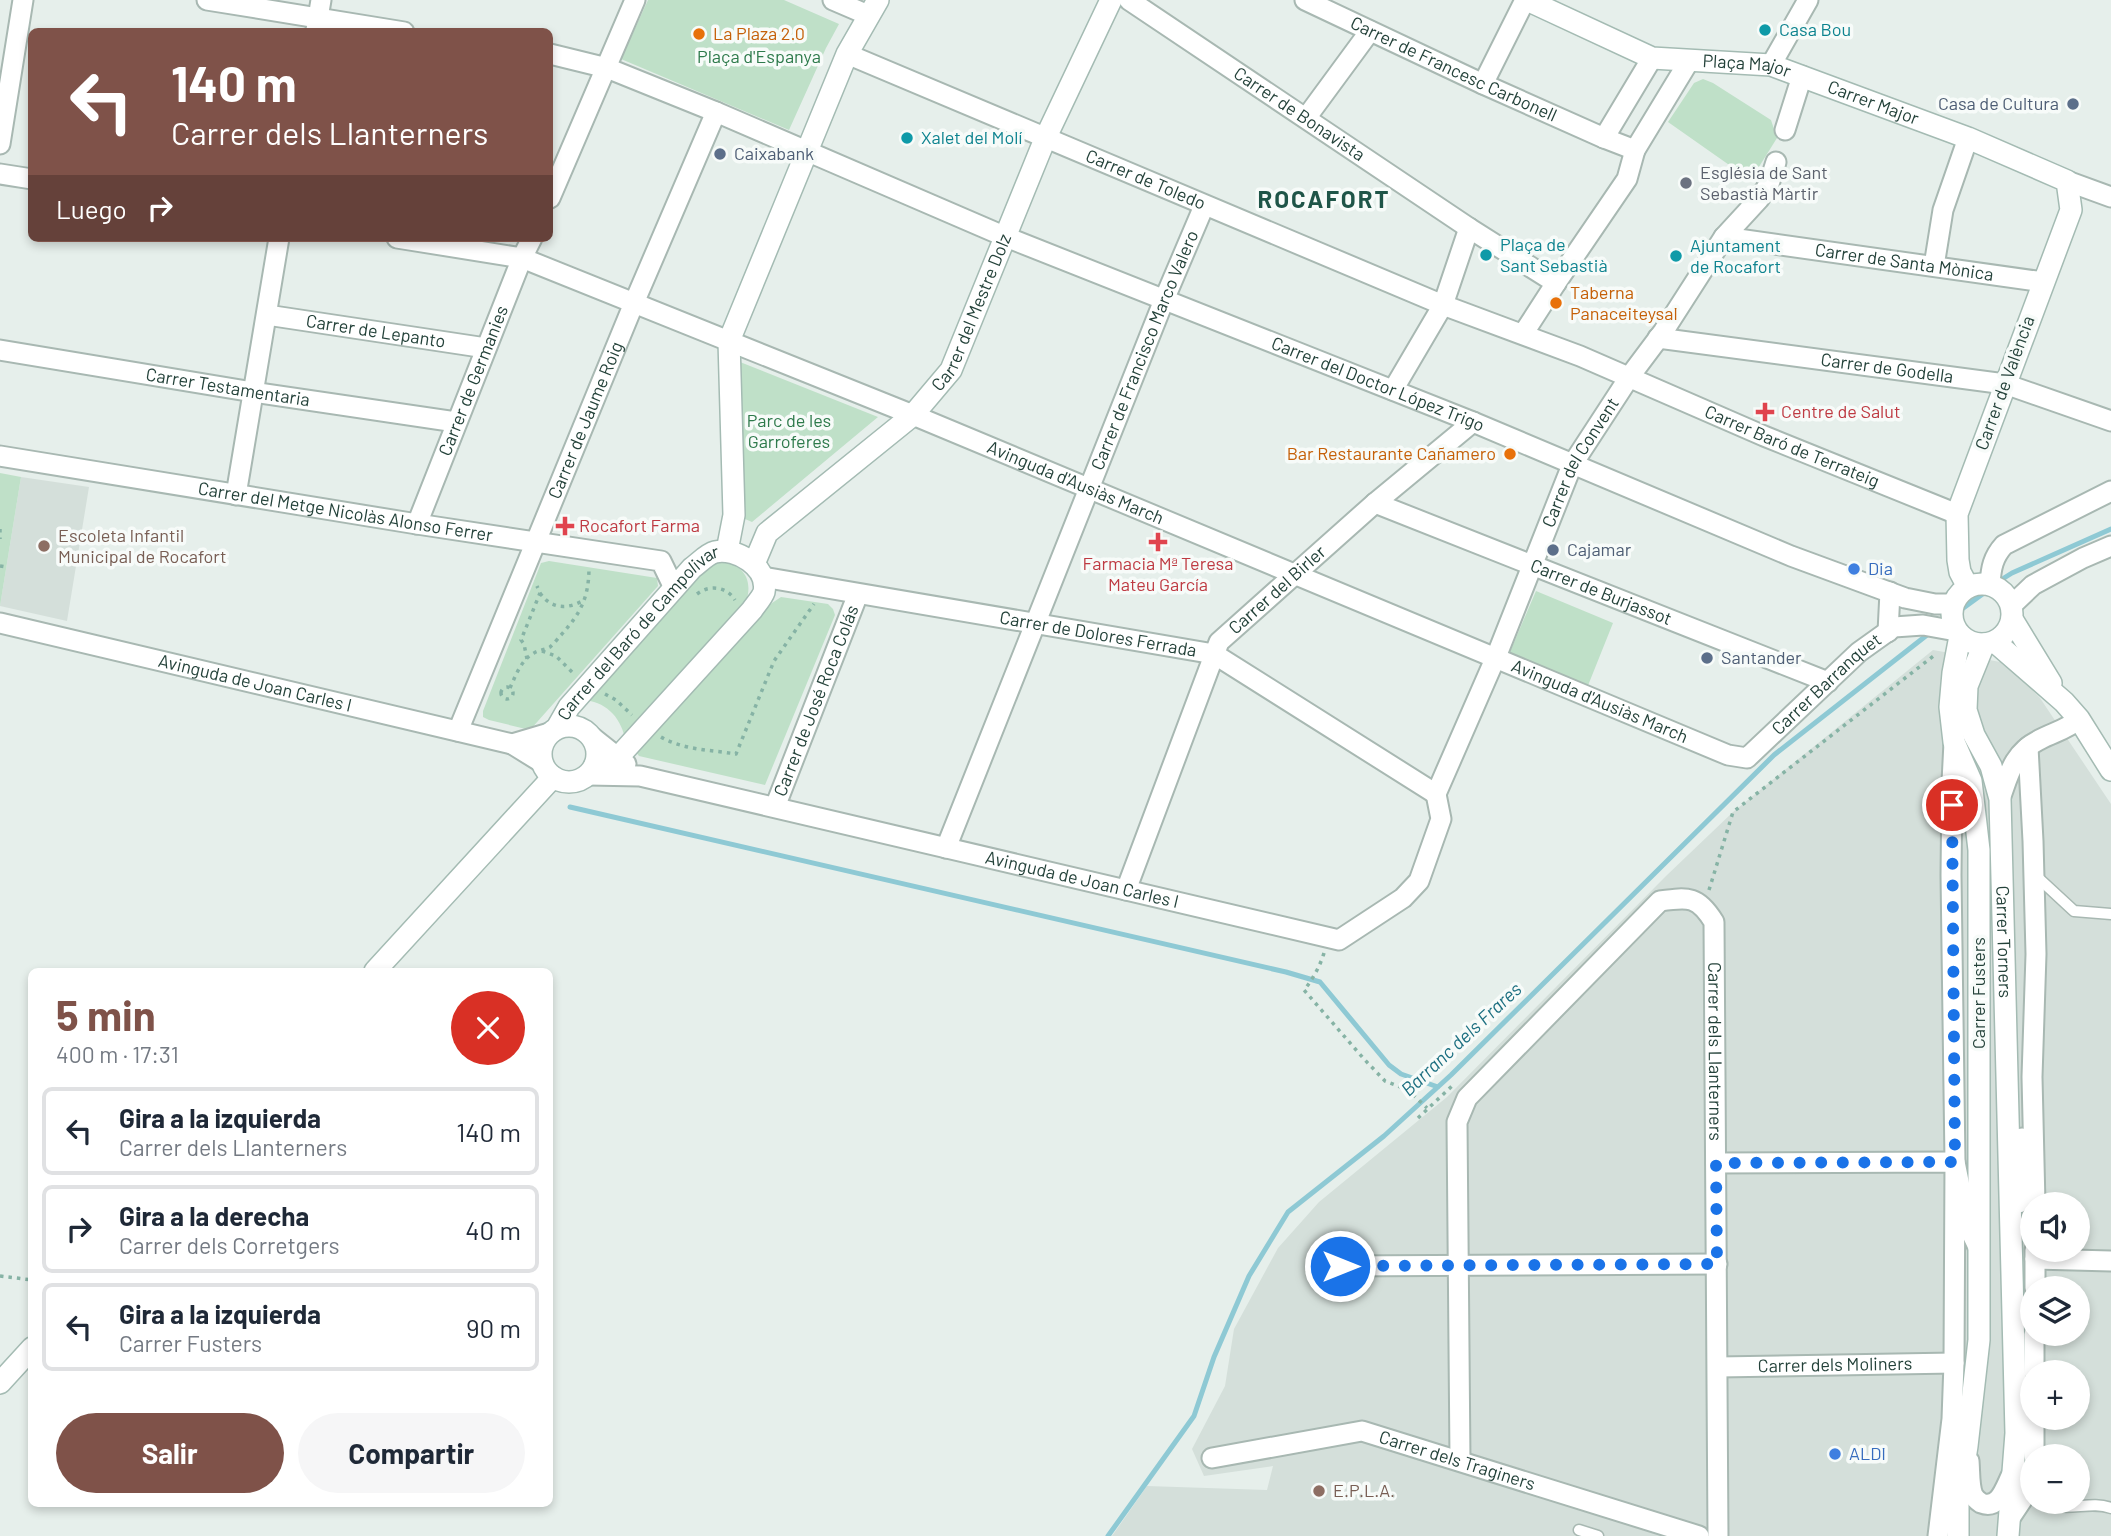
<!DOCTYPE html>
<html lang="es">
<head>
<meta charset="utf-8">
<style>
  :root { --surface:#fff; --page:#f6f6f7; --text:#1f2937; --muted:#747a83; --line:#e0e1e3; --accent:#7f5249 }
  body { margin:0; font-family:Barlow,sans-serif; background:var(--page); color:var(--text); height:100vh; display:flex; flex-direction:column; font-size:26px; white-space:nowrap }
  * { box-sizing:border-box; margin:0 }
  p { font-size:23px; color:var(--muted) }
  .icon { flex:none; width:38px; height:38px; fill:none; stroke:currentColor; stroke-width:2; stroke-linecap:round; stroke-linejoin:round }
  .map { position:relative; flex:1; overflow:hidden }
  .side { position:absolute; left:28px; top:968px; width:525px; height:539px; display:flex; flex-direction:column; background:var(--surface); border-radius:10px; box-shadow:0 4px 10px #0003 }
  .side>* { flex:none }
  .guide { position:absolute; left:28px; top:28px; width:525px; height:214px; border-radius:10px; box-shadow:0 4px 10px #0003; background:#7f5249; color:#fff; overflow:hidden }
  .controls { position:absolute; left:2020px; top:1192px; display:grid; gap:14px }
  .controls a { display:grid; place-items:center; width:70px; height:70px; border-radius:50%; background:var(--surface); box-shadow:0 4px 10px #0003; font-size:35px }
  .pin { position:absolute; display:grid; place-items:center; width:60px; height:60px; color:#fff; margin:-30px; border:4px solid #fff; border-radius:50%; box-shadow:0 2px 7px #0007 }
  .me { position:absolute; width:77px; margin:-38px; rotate:90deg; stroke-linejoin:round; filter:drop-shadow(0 0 5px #0008) }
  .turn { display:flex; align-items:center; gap:24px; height:147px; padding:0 28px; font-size:32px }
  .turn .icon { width:91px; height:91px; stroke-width:2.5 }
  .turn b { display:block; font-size:49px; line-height:60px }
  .then { display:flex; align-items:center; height:66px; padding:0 28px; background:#0003; gap:14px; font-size:26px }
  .round { display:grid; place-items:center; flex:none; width:74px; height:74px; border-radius:37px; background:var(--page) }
  .overview { display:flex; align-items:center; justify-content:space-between; height:119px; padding:0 28px }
  h1 { font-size:42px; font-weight:700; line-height:52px; color:var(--accent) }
  .action { display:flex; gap:14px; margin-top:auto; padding:14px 28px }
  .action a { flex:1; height:80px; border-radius:42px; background:var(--accent); color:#fff; font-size:28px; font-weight:700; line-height:80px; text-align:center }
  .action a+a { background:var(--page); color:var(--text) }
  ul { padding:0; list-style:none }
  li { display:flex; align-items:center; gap:21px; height:88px; margin:0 14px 10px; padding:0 14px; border:4px solid var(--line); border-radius:10px }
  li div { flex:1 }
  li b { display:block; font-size:26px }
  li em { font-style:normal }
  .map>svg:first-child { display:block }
  .built { fill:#d4dfda; fill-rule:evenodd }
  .green { fill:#bfe0c8 }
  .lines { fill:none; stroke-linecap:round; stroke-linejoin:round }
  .stream { stroke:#8ec9d4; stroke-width:5 }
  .lane-casing { stroke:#a8b8b2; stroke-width:13 }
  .street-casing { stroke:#a8b8b2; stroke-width:23 }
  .secondary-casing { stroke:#a4bbb3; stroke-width:24 }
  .path { stroke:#86b3a5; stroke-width:3.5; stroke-dasharray:3.5 5; stroke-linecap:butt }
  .lane { stroke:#fff; stroke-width:10 }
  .street { stroke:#fff; stroke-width:19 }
  .secondary { stroke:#fff; stroke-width:21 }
  .route { stroke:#1a73e8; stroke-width:12; stroke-dasharray:0 21.6 }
  .culture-dot { fill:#0f9aa8; stroke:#f7fbf9; stroke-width:2.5 }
  .food-dot { fill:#e8710a; stroke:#f7fbf9; stroke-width:2.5 }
  .service-dot { fill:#5c6f8a; stroke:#f7fbf9; stroke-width:2.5 }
  .worship-dot { fill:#6b7280; stroke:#f7fbf9; stroke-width:2.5 }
  .health-dot { fill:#e0444e; stroke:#f7fbf9; stroke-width:2.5 }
  .education-dot { fill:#8d6e63; stroke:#f7fbf9; stroke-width:2.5 }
  .shop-dot { fill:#3f7fe0; stroke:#f7fbf9; stroke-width:2.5 }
  .labels { text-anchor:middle; stroke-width:7; stroke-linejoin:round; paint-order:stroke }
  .culture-label { font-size:18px; fill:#0d838f; stroke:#f7fbf9; text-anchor:start }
  .food-label { font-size:18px; fill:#c56008; stroke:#f7fbf9; text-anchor:start }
  .park-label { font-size:18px; fill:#2d7a4b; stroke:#f7fbf9 }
  .street-label { font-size:18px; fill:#24423a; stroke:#f7fbf9 }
  .service-label { font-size:18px; fill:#4e5e75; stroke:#f7fbf9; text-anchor:start }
  .worship-label { font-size:18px; fill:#5b616d; stroke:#f7fbf9; text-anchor:start }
  .health-label { font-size:18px; fill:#be3a42; stroke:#f7fbf9; text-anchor:start }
  .education-label { font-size:18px; fill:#785e54; stroke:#f7fbf9; text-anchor:start }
  .shop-label { font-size:18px; fill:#366cbe; stroke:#f7fbf9; text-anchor:start }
  .water-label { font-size:19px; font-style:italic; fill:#1c6f80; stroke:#f7fbf9 }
  .district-label { font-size:24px; font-weight:bold; letter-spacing:2px; fill:#1f5548; stroke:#f7fbf9 }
</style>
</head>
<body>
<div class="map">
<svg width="2111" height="1536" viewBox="0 0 2111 1536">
  <rect width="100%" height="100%" fill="#e6efeb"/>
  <path class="built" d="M21,477l68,10 -22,134 -67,-15z
    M1933,650l73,13 34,35 71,106v732h-999l35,-50 120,4 6,-24 -69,10 -12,-27 33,-63 9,-57 44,-81 41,-46 128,-105 219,-221 67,-64zM2032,1204h45v46h-45zM2032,1288h45v46h-45zM2032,1372h45v46h-45zM2032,1456h45v46h-45z"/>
  <path class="green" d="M648,0h136l55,24 -13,24 -37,82 -168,-71z
    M1703,79l10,4 58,37 6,18 -25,40 -10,-4 -74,-52 26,-39z
    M740,362l138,55 -126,105 -7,-3 -8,-153z
    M0,473l21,4 -21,129z
    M718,559c24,5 36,19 28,43l-121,136c-5,-22 -20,-37 -43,-38l118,-131z
    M549,561l108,17 1,8 -128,144 -41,-10 -6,-3v-6l58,-148z
    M1536,591l77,32 -26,65 -78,-34z
    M781,597l47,7 5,5 2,6 -70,170 -126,-29 -3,-4 133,-147z"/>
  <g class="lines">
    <path class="stream" d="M2004,578l8,-5 99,-44
      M1962,609l22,-16
      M570,807l716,165 34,10 69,83 12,9 37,13
      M1108,1536l86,-120 20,-59 35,-81 39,-64 96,-76 67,-61 323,-320 153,-120"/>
    <g class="lane-casing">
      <path id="lane" d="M2035,875l39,36 37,3
        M2046,1502c20,11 44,-2 65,6
        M1579,1530l19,6"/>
    </g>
    <g class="street-casing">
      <g id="street">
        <path d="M207,0l197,32"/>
        <path d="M833,0l35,15"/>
        <path id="s1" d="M1129,0l340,228 87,55 -33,51"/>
        <path id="s2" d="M1305,0l178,84 121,54"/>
        <path d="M316,30l5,-30"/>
        <path id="s3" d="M550,54l57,14 109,44 290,125 467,185 318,134 114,42 30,6h18"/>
        <path id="s4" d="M847,54l596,251 -50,85"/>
        <path d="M1652,58l-48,80 31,12 54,-89"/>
        <path d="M1771,65l37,-65"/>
        <path d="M1483,84l42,-84"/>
        <path d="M1306,118l64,-87"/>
        <path d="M1785,130l17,-54"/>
        <path d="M0,144l23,-144"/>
        <path d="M0,174l32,5"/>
        <path d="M2067,181l44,16"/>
        <path d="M550,198l85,-198"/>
        <path id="s5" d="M1469,228l-26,77 137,51 184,80 193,78"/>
        <path id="s6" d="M1724,237l319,45"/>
        <path id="s7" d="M397,238l125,20 391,157 815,340 19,3 112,-106 35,-25 29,-2 33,6"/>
        <path d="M1934,266l9,-56 25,-72"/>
        <path d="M1556,283l71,-104 8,-29"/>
        <path id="s8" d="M267,315l219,33"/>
        <path id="s9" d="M1658,338l347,46 106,37"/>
        <path id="s10" d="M0,350l253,42 203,30"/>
        <path id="s11" d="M0,456l417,68 244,37 13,27"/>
        <path d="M236,495l43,-257"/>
        <path id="s12" d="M1375,503l453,179"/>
        <path id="s13" d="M417,524l105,-266 10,-20"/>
        <path id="s14" d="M763,577l451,77 222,140"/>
        <path d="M1990,584c1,-16 3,-27 14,-39l107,-54"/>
        <path d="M2012,605l21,-20 50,-27 28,-12"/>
        <path id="s15" d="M0,623l512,121"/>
        <path d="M1888,632l2,-40"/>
        <path id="s16" d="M458,731l176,-428 82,-191"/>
        <path d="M592,737l34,27"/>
        <path d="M2028,747l5,94 3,113 -4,123 3,127"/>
        <path d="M541,762l-29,-18 37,-11"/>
        <path id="s17" d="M588,775l52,1 699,164 64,-42 16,-17 22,-62 -5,-25"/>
        <path id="s18" d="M1436,794l62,-142 74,-187 58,-89 33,-44 61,-95 35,-38 10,-15 7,-22"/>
        <path d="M2000,799c9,-25 13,-46 39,-59 15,-8 27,-10 40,-21"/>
        <path id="s19" d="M775,807l83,-213"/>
        <path id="s20" d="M946,848l218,-548 40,-94"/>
        <path id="s21" d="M1126,890l93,-248 156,-139 98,-81"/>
        <path d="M1716,1163l239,-1 13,64 10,21"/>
        <path d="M2019,1203l3,-65"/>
        <path d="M2035,1259l76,2"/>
        <path d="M1340,1266l377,-2"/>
        <path d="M2035,1288v-38"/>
        <path id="s22" d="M1718,1367l236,-4"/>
        <path d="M2034,1372v-38"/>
        <path d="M2034,1418v38"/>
        <path id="s23" d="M1212,1458l150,-27 337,105"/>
        <path id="s24" d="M1460,1460l-3,-338 10,-24 193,-197c29,-4 38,-5 54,21l4,614"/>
        <path d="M1969,1461c1,10 0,25 4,34 2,4 5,6 8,8 18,7 24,-15 30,-27"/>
        <path d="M2010,1518l18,-27 4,-16"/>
        <path d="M1938,1536l14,-117 2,-56 1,-201 -4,-287 1,-93 2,-40"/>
      </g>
    </g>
    <g class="secondary-casing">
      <g id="secondary">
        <path id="s25" d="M1527,0l125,58 119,7 197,73 99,43 4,29 -114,304 1,46 2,12 8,15"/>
        <path d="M727,551l7,-36 -5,-174 118,-287 31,-54"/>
        <path id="s26" d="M754,564l13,-31 146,-118 38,-45 94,-231 66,-139"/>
        <circle cx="1982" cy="614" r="30"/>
        <path d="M2012,619l39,64"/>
        <path d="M1995,642l69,60 15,17 32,51"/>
        <path id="s27" d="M1984,644l-17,42 -1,24 8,25 17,31 9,33 16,634 -8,103"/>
        <circle cx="569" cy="754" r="28"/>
        <path id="s28" d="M557,728l12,-21 123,-139c7,-5 15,-14 23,-16 21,-5 54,15 49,40 -2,6 -9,13 -12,18l-130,143 -28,14"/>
        <path d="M375,971l178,-194"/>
        <path d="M0,1383l32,-35"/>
        <path d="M1958,1536v-33l9,-57 12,-106v-490l-8,-69 -17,-39 -4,-35 3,-34 7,-37"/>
      </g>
    </g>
    <path class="path" d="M0,529v10
      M0,566l6,1
      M540,593c11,16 27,17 44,7
      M697,594c13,-10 30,-7 38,6
      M542,651l14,5 19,19
      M527,659l-3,-15 -3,-4 19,-47 -3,-7
      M501 693a6 6 0 1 1 12 0a6 6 0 1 1-12 0Z
      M510,688c6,-13 11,-28 24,-35 5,-3 11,-3 16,-6 4,-3 8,-9 11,-12 20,-22 28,-38 28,-68
      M605,694l11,6 16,15
      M661,737c22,13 51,13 75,17l38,-93 40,-57
      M1709,890l24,-78 203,-158
      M1324,953c-4,13 -11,26 -20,37l60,69 21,22 23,9 19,18
      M1418,1118l34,-32
      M0,1276l32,4"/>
    <use href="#lane" class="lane"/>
    <use href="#street" class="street"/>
    <use href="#secondary" class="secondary"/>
  </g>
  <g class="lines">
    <path class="route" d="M1340,1266l377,-2 -1,-101 239,-1 -3,-357"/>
  </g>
  <g class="culture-dot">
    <circle cx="1765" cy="30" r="7"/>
    <circle cx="907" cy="138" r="7"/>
    <circle cx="1486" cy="255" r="7"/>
    <circle cx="1676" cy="256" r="7"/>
  </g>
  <g class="food-dot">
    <circle cx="699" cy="34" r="7"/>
    <circle cx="1556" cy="303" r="7"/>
    <circle cx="1510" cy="454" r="7"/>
  </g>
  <g class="service-dot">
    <circle cx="2073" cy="104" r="7"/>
    <circle cx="720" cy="154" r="7"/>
    <circle cx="1553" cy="550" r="7"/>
    <circle cx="1707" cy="658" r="7"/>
  </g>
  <circle class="worship-dot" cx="1686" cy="183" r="7"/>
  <g class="health-dot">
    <path d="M1761.5 401.5h7v7h7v7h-7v7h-7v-7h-7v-7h7z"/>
    <path d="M561.5 515.5h7v7h7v7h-7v7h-7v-7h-7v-7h7z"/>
    <path d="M1154.5 531.5h7v7h7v7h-7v7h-7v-7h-7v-7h7z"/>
  </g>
  <g class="education-dot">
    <circle cx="44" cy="546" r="7"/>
    <circle cx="1319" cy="1491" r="7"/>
  </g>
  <g class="shop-dot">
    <circle cx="1854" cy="569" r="7"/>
    <circle cx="1835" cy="1454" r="7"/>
  </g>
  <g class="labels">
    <g class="culture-label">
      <text x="1779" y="36">Casa Bou</text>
      <text x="921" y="144">Xalet del Molí</text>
      <text x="1500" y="251">Plaça de<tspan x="1500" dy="21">Sant Sebastià</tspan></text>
      <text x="1690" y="252">Ajuntament<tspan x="1690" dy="21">de Rocafort</tspan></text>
    </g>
    <g class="food-label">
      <text x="713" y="40">La Plaza 2.0</text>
      <text x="1570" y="299">Taberna<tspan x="1570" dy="21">Panaceiteysal</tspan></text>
      <text x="1496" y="460" text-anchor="end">Bar Restaurante Cañamero</text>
    </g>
    <g class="park-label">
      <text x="759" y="63">Plaça d'Espanya</text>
      <text x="789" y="427">Parc de les<tspan x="789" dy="21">Garroferes</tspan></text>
    </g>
    <g class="street-label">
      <text dy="6" stroke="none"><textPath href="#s25" startOffset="233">Plaça Major</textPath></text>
      <text dy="6" stroke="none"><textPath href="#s2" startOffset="164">Carrer de Francesc Carbonell</textPath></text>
      <text dy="6" stroke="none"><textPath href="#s25" startOffset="366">Carrer Major</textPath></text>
      <text dy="6" stroke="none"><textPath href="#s1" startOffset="205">Carrer de Bonavista</textPath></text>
      <text dy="6" stroke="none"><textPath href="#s4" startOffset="324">Carrer de Toledo</textPath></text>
      <text dy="6" stroke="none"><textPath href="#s6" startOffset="182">Carrer de Santa Mònica</textPath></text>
      <text dy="6" stroke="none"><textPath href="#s26" startOffset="341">Carrer del Mestre Dolz</textPath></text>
      <text dy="6" stroke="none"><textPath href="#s8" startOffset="110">Carrer de Lepanto</textPath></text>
      <text dy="6" stroke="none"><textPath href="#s20" startOffset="536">Carrer de Francisco Marco Valero</textPath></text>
      <text dy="6" stroke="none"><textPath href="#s9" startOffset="231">Carrer de Godella</textPath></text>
      <text dy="6" stroke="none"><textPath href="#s13" startOffset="154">Carrer de Germanies</textPath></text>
      <text transform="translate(2005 383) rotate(-70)" y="6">Carrer de València</text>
      <text dy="6" stroke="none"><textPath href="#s3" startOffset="892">Carrer del Doctor López Trigo</textPath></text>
      <text dy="6" stroke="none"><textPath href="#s10" startOffset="231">Carrer Testamentaria</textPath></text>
      <text dy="6" stroke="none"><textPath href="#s16" startOffset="336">Carrer de Jaume Roig</textPath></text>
      <text dy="6" stroke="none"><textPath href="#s5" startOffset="458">Carrer Baró de Terrateig</textPath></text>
      <text dy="6" stroke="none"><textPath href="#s18" startOffset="362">Carrer del Convent</textPath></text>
      <text dy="6" stroke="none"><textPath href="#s7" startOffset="724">Avinguda d'Ausiàs March</textPath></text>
      <text dy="6" stroke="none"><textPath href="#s11" startOffset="350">Carrer del Metge Nicolàs Alonso Ferrer</textPath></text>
      <text dy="6" stroke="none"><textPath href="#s21" startOffset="343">Carrer del Birler</textPath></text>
      <text dy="6" stroke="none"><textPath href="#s12" startOffset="243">Carrer de Burjassot</textPath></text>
      <text dy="6" stroke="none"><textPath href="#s14" startOffset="340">Carrer de Dolores Ferrada</textPath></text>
      <text dy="6" stroke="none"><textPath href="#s28" startOffset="126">Carrer del Baró de Campolivar</textPath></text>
      <text dy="6" stroke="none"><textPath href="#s15" startOffset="262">Avinguda de Joan Carles I</textPath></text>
      <text dy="6" stroke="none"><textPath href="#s7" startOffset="1559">Carrer Barranquet</textPath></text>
      <text dy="6" stroke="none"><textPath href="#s19" startOffset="114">Carrer de José Roca Colás</textPath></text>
      <text dy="6" stroke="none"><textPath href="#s7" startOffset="1292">Avinguda d'Ausiàs March</textPath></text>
      <text dy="6" stroke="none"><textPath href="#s17" startOffset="506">Avinguda de Joan Carles I</textPath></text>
      <text dy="6" stroke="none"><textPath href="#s27" startOffset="308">Carrer Torners</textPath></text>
      <text transform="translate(1979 993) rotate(-90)" y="6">Carrer Fusters</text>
      <text dy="6" stroke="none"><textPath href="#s24" startOffset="833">Carrer dels Llanterners</textPath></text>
      <text dy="6" stroke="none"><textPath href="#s22" startOffset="117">Carrer dels Moliners</textPath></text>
      <text dy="6" stroke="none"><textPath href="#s23" startOffset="252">Carrer dels Traginers</textPath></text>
    </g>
    <g class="service-label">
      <text x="2059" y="110" text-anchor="end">Casa de Cultura</text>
      <text x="734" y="160">Caixabank</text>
      <text x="1567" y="556">Cajamar</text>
      <text x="1721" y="664">Santander</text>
    </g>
    <g class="worship-label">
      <text x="1700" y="179">Església de Sant<tspan x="1700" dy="21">Sebastià Màrtir</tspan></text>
    </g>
    <g class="health-label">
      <text x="1781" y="418">Centre de Salut</text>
      <text x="579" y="532">Rocafort Farma</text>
      <text x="1158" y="570" text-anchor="middle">Farmacia Mª Teresa<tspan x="1158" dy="21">Mateu García</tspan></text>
    </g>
    <g class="education-label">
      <text x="58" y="542">Escoleta Infantil<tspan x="58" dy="21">Municipal de Rocafort</tspan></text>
      <text x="1333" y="1497">E.P.L.A.</text>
    </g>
    <g class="shop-label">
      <text x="1868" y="575">Dia</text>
      <text x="1849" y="1460">ALDI</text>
    </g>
    <g class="water-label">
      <text transform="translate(1461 1039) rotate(-43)" y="7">Barranc dels Frares</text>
    </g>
    <g class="district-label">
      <text x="1324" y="208">ROCAFORT</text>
    </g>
  </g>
</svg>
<div class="controls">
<a><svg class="icon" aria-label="sound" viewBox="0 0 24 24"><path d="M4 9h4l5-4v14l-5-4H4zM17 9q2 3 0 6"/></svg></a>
<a><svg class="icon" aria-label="layers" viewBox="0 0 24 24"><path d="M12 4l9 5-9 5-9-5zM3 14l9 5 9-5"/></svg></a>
<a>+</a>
<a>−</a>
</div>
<div class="pin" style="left:1952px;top:805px;background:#d93025"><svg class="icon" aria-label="arrive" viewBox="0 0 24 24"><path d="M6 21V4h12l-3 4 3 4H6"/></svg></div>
<svg class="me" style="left:1340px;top:1266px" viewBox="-20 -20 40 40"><circle r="17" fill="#1a73e8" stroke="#fff" stroke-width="3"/><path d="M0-11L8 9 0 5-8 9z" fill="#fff"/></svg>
<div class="guide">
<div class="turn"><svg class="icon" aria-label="left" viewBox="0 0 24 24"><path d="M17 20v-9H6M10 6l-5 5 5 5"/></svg><div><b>140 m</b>Carrer dels Llanterners</div></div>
<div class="then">Luego<svg class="icon" aria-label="right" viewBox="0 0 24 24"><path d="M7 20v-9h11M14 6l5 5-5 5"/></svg></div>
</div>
<section class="side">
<div class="overview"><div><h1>5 min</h1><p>400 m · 17:31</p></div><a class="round" style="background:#d93025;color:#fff"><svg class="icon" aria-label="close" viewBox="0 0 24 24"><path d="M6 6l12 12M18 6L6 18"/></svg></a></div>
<ul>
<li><svg class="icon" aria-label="left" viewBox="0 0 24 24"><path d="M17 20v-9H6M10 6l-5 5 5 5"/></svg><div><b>Gira a la izquierda</b><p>Carrer dels Llanterners</p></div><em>140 m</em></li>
<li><svg class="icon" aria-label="right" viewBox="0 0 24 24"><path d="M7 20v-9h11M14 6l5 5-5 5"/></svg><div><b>Gira a la derecha</b><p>Carrer dels Corretgers</p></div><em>40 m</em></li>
<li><svg class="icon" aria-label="left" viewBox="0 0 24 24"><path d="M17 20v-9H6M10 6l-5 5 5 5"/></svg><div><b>Gira a la izquierda</b><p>Carrer Fusters</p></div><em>90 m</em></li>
</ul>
<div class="action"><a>Salir</a><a>Compartir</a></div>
</section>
</div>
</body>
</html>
